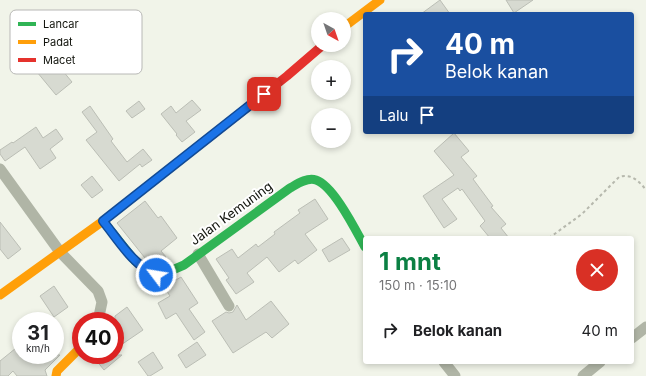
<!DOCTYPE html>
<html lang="id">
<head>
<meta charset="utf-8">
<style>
  :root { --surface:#fff; --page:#f2f2f2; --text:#202124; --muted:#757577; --accent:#0b8043 }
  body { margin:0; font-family:Inter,sans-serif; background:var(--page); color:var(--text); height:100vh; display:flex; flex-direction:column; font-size:15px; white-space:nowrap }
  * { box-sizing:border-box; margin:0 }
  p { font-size:13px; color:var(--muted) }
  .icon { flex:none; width:22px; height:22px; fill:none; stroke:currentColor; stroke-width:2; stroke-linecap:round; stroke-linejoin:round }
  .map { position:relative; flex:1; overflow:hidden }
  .panel { position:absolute; left:363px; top:236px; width:271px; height:128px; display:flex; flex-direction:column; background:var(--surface); border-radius:4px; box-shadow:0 2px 6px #0003 }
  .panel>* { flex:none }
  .top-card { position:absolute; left:363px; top:12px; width:271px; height:122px; border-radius:4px; box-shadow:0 2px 6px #0003; background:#1a4fa0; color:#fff; overflow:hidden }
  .needle { width:26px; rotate:140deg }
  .fabs { position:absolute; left:311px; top:12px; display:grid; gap:8px }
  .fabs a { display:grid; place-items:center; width:40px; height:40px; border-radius:50%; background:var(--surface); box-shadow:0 2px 6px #0003; font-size:20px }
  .speed { position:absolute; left:12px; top:312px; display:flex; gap:8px; font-size:20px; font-weight:700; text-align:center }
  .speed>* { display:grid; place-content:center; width:52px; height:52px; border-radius:50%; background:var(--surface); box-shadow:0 2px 6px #0003; line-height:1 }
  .speed small { font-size:10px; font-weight:400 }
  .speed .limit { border:6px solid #d22; background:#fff; color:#111 }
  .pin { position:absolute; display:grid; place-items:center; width:34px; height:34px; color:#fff; margin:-17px; border-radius:8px; box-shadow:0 2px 6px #0006 }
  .me { position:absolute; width:44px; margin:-22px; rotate:301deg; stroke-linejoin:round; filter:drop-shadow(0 0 3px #0008) }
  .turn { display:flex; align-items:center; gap:14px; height:84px; padding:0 16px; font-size:18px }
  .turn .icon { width:52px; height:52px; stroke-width:2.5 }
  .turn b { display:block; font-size:28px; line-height:34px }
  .then { display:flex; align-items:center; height:38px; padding:0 16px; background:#0003; gap:8px; font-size:15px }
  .round { display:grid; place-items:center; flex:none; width:42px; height:42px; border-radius:21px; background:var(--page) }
  .overview { display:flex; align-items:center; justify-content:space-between; height:68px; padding:0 16px }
  h1 { font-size:24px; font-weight:700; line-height:30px; color:var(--accent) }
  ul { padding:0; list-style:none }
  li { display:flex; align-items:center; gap:12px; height:52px; padding:0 16px }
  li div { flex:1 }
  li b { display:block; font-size:15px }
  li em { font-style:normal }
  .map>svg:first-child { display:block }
  .building { fill:#d7dad1; stroke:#bbbeb5 }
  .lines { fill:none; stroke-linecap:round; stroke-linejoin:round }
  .path { stroke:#b6b8ad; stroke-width:2; stroke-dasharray:3 3; stroke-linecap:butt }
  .street { stroke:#b0b5a6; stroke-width:11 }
  .fast { stroke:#30b455; stroke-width:9 }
  .slow { stroke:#ff9f0a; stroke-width:9 }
  .jam { stroke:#e5322d; stroke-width:9 }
  .route-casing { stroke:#114b97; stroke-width:10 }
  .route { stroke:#1a73e8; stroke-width:7 }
  .labels { text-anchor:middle; stroke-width:4; stroke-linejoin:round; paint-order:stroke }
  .street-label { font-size:13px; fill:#11130c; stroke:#fff }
  .key { fill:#fff; stroke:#b8b8b6; stroke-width:1 }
  .key-label { font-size:11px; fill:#11130c }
</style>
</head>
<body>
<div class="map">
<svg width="646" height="376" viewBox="0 0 646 376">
  <rect width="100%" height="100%" fill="#f1f4e9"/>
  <path class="building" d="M440,0l10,14h-29z
    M506,0h27l-19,13z
    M53,59l19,23 -16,13 -19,-23z
    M192,100l9,10 -15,11 9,11 -13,10 -6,-7 1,-1 -16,-20 10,-8 5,7z
    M139,101l6,8 -13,9 -6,-7z
    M90,106l23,33 -2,2 16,21 16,-13 9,11 -10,7 -2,-3 -21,17 -33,-41 11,-8 -15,-20z
    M36,127l7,11 13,-9 7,10 -13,10 6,9 -16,11 -15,-22 -20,14 -5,-7v-4l12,-8 1,1z
    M454,133l15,18 -8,6 16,19 -4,3 20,27 -2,1 15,17 -5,4 8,10h-19l-10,-12 5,-5 -23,-32 -2,2 -2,-3 -16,11 15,20 -13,9 -21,-32 31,-21 -20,-24z
    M92,176l11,14 -11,8 -11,-13z
    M315,199l13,20 -23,15 12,16 -19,14 -3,-4 -16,12 -12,-15 -20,16 7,9 -18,12 -10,-14 3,-2 -13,-19 16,-10 6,9 18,-14 2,3 17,-13 -1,-2 26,-19 -2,-3z
    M145,201l13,17 3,-2 16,22 -16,13 5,6 -9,8 -12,-7 -28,-35z
    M0,222l21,27 -13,10 -8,-10z
    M342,238l8,12 -21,12 -7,-12z
    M181,277l17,26 -9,6 16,23 -11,8 -18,-27 -10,6 -8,-16 12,-7 -6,-9z
    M54,286l14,21 -14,10 -14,-21z
    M271,301l18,23 -17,14 -6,-6 -33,21 -21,-32 14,-9 3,1 4,-1 4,-7 9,15z
    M127,307l16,23 -28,19v-33z
    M197,342l9,13 -20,13 -8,-13z
    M21,344v11h39l-15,15 2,6h-30l-4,-5 -5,5h-8v-15z
    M153,352l10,16 -13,8h-2l-10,-14z
    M92,355h30l-18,15z"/>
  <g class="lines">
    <path class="path" d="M549,238l33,-24 37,-37c12,-4 20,4 27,13"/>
    <path class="street" d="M0,169l60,83 38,39 4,11 -4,19
      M198,254l31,52
      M632,338l14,-11
      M444,362l11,14
      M583,376l17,-14"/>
    <path class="fast" d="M103,221l32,40 16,12 10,2 23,-10 106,-77c7,-4 17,-11 26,-8 18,6 40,51 49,67"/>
    <path class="slow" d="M344,27l36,-27
      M0,295l103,-74 99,-78
      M56,376l1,-5 24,-24"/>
    <path class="jam" d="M202,143l85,-67 36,-31"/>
  </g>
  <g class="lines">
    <g class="route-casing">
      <path id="route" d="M156,275c-23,-10 -37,-34 -53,-54l161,-127"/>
    </g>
    <use href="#route" class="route"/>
  </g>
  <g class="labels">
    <g class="street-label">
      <text transform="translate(231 213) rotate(-36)" y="5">Jalan Kemuning</text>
    </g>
  </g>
  <rect x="10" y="10" width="132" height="64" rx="6" class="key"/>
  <rect x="18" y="22" width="18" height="4" fill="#30b455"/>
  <rect x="18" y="40" width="18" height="4" fill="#ff9f0a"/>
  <rect x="18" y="58" width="18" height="4" fill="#e5322d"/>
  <g class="key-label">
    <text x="43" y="28">Lancar</text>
    <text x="43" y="46">Padat</text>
    <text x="43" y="64">Macet</text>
  </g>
</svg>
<div class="fabs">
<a><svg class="needle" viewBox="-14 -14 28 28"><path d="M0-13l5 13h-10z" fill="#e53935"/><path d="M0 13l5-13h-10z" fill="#757577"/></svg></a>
<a>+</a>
<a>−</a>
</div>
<div class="speed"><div>31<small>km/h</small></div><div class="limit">40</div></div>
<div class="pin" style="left:264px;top:94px;background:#d93025"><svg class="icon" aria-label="arrive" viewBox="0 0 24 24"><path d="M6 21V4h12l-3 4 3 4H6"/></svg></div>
<svg class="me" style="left:156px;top:275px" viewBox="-20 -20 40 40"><circle r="17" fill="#1a73e8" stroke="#fff" stroke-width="3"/><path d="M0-11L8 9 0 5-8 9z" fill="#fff"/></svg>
<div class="top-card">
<div class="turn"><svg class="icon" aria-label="right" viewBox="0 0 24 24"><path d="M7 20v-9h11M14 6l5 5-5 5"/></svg><div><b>40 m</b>Belok kanan</div></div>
<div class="then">Lalu<svg class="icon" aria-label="arrive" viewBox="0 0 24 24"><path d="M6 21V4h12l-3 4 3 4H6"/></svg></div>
</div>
<section class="panel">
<div class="overview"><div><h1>1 mnt</h1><p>150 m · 15:10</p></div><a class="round" style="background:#d93025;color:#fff"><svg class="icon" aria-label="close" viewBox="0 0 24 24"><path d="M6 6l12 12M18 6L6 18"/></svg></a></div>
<ul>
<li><svg class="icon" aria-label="right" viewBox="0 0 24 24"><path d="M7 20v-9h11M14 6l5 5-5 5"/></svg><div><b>Belok kanan</b></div><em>40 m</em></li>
</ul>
</section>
</div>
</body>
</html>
